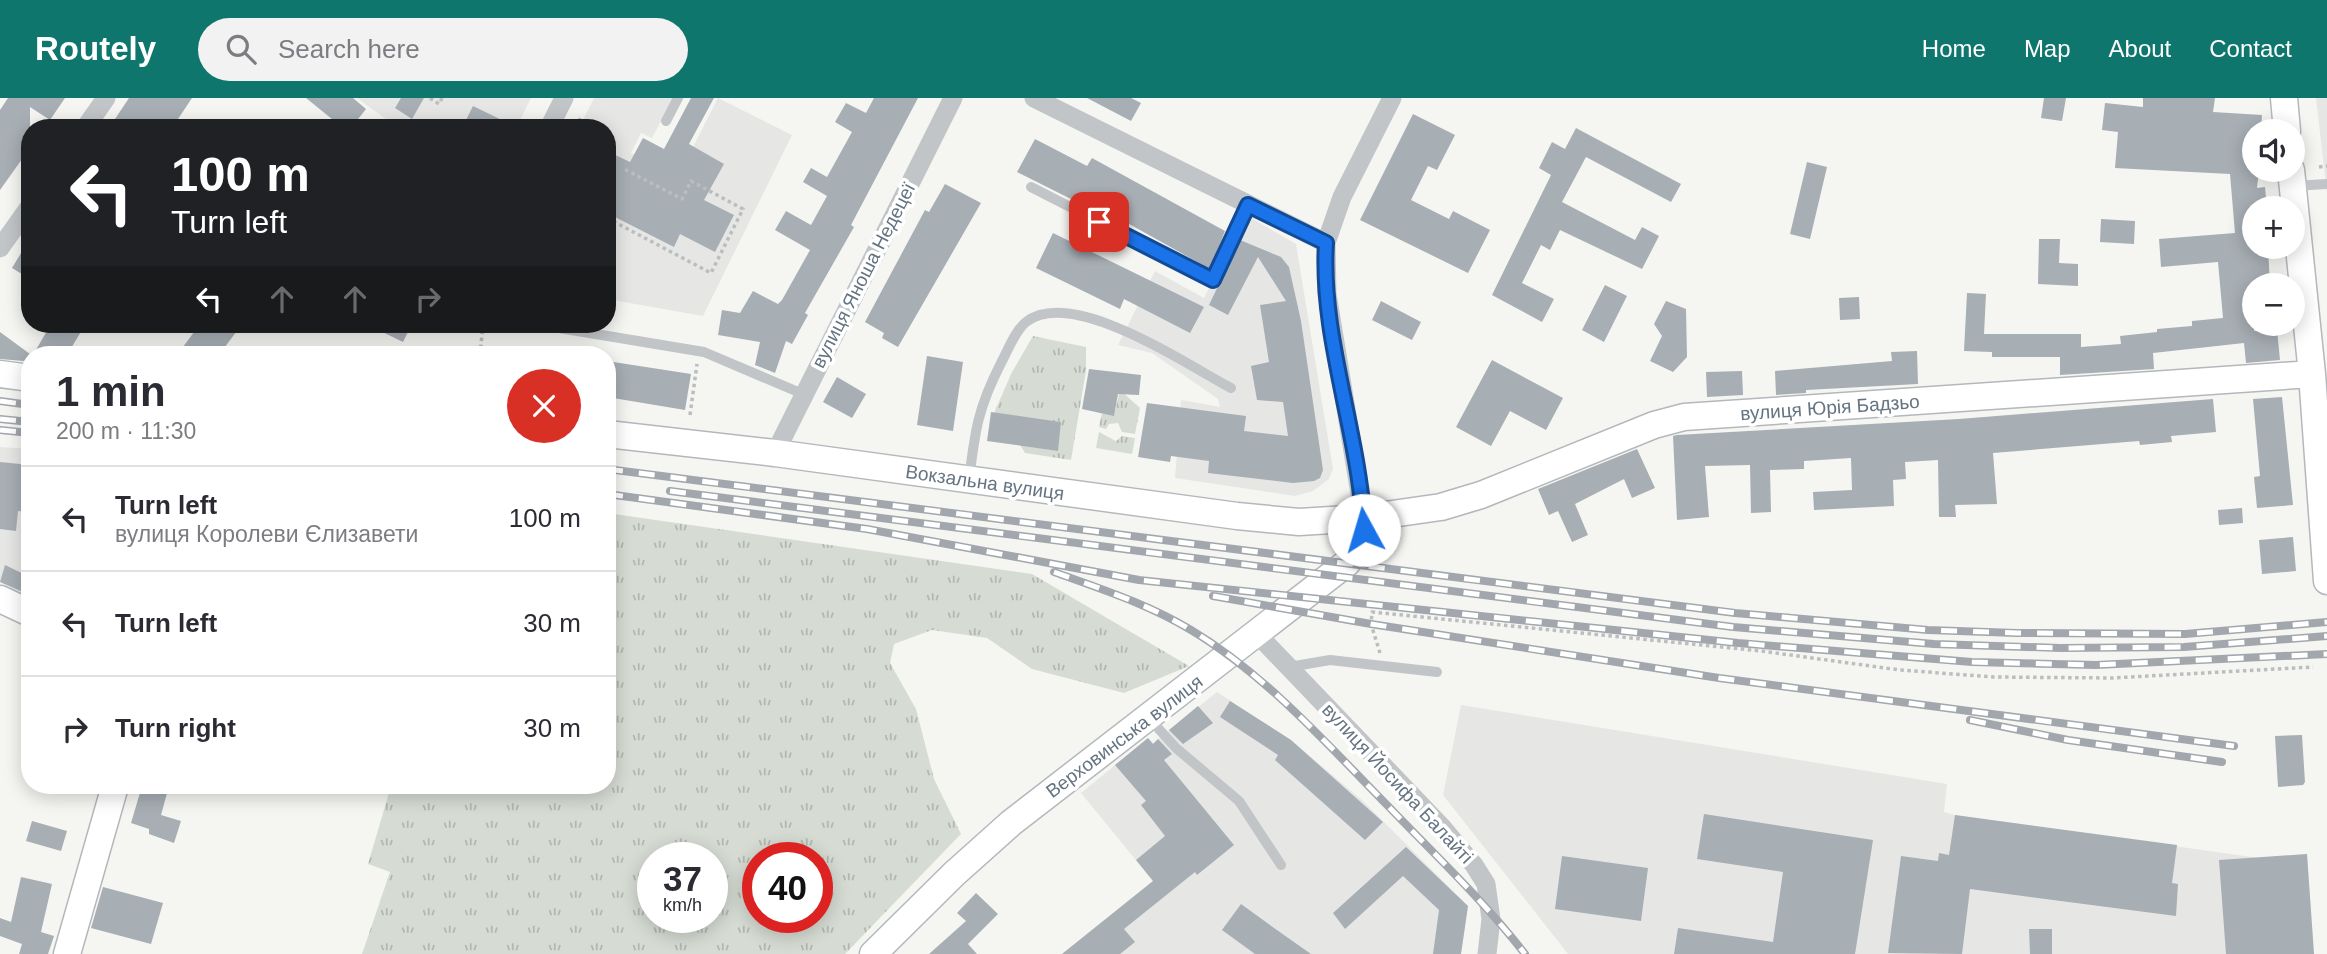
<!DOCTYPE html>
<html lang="en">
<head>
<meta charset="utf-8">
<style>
  :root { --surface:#fff; --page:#f2f2f3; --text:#2b2b33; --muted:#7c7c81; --line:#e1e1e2; --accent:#0f766e }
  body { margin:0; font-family:Arial,sans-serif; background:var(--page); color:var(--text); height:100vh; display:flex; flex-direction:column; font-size:26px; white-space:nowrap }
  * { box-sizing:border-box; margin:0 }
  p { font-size:23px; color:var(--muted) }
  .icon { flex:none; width:38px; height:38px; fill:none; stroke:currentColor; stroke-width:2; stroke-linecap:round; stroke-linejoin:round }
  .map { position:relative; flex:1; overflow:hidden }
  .panel { position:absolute; left:21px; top:248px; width:595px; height:448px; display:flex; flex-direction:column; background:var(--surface); border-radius:28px; box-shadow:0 4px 18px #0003 }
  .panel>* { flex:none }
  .guide { position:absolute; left:21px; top:21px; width:595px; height:214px; border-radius:28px; box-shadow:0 4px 18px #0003; background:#202124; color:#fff; overflow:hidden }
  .buttons { position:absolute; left:2242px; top:21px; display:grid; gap:14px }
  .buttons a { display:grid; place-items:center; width:63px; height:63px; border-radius:50%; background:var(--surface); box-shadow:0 4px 18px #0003; font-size:35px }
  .speed { position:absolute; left:637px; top:744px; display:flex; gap:14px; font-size:35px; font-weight:700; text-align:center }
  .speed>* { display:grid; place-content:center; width:91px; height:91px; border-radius:50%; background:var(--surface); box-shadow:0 4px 18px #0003; line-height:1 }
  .speed small { font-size:18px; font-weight:400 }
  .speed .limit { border:10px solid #d22; background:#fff; color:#111 }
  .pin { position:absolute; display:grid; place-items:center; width:60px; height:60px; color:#fff; margin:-30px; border-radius:14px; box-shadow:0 4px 10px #0006 }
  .me { position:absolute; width:77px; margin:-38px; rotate:354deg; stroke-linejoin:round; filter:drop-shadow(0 0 5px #0008) }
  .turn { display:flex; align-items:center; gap:24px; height:147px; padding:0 35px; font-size:32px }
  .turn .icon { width:91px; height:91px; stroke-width:2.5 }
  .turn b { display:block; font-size:49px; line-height:60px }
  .lanes { display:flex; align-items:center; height:66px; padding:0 35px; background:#0003; justify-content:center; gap:35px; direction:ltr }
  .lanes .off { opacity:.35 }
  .round { display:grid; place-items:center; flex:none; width:74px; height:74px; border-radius:37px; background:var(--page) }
  .head { display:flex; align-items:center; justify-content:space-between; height:119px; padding:0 35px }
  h1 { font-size:42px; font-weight:800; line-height:52px }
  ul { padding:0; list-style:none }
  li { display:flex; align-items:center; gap:21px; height:105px; padding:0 35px; border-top:2px solid var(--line) }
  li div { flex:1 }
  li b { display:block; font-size:26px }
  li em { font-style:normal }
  header { display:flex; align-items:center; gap:42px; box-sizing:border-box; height:98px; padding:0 35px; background:var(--accent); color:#fff }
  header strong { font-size:33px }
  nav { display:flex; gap:38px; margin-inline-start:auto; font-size:24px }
  .search { width:490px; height:63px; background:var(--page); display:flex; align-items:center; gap:18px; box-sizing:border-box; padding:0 24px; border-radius:38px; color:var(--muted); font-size:26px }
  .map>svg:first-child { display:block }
  .built { fill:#e6e7e5 }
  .grass { fill:url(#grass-tufts); fill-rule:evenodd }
  .building { fill:#a7aeb4 }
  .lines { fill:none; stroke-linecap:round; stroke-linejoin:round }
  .secondary-casing { stroke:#b3b8bc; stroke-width:29 }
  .path { stroke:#bbbdbf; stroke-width:3.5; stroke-dasharray:3.5 3.5; stroke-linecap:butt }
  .lane { stroke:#c1c5c8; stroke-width:10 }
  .street { stroke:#c1c5c8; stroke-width:19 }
  .secondary { stroke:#fff; stroke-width:26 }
  .rail-casing { stroke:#a2a7ad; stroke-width:8 }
  .rail { stroke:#fff; stroke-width:5; stroke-dasharray:16; stroke-linecap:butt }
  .route-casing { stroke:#114b97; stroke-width:18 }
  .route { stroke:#1a73e8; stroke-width:12 }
  .labels { text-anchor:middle; stroke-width:7; stroke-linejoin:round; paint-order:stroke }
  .street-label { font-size:19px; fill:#657482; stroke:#fff }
</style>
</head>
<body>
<header>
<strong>Routely</strong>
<div class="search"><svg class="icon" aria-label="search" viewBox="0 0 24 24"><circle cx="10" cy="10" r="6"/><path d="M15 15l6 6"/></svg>Search here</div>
<nav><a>Home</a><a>Map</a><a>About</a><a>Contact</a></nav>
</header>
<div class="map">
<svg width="2327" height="856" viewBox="0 0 2327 856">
  <defs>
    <pattern id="grass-tufts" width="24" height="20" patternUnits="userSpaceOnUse" patternTransform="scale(1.75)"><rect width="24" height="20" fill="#d6dcd3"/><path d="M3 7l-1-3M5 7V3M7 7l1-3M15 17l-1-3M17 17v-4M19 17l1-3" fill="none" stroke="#b1b7b1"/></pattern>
  </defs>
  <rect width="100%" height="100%" fill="#f5f6f2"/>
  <path class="built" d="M357,0h174l-15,30h-126l-6,-4 3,-4z
    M594,0h79l-21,40 -11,-5 -10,20 46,25 41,-80 74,37 -89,181 -96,-17v-171h-28z
    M2316,0h11v96l-2,-18z
    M1246,117l50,29 37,225 -4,10 -16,12 -18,5 -120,-18 6,-78 39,7 -2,-8 -66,-46 -34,-8 37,-74 49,27z
    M0,349l30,2v150l-30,-17z
    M1217,594l74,48 72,61 105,105 -7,48h-399l91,-73 -72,-88 67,-55 5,5z
    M1461,607l486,79 -3,28 11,3 304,43 48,-4 7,100h-746l-125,-159z"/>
  <path class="grass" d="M1033,238l53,11v24l-15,89 -46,-7 -5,-8 37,5 4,-28 -67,-9 18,-41z
    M1120,292l20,18 -5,26 -13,-2 -4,-9 -9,1 -3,5 -7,-2 3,-14 12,2z
    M1099,334l17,9 6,-5 13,2 -3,16 -36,-6z
    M607,415l425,61 157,92 -65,27 -92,-24 -45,-31 -55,-8 -38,14 -4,19 26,46 18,70 27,55 -116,120h-483l28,-82 -22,-8 23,-78h216zM653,760h59v59h-59zM758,760h59v59h-59z"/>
  <path class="building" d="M8,0h57l-15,22 -20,-13v41l-30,42v-80z
    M129,0h63l-20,30h-63z
    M306,0h47l13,11 -15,19h-8z
    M401,0h23l-12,21 -17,-11z
    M691,0h23l-25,46 35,20 -20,36 30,15 -19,37 -35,-18 -6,13 -67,-34v-62l23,11 13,-24 21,11z
    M874,0h44l-67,127 3,2 -49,86 3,2 -16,29 -6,-3 -11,32 -20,-8 5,-23 -42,-7 4,-25 18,3 13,-22 25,13 4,-4 28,-50 -35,-20 11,-19 25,14 16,-29 -24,-14 8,-14 16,9 25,-45 -17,-10 11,-19 20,10z
    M1087,0h44l10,5 -10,18z
    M2044,0h22l-4,23 -21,-3z
    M2143,0h72l-2,14 49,3 -1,16h-7v39h5l-2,18 8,-1 2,21h-13v39h14l2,38h-16v46l23,-2 3,31 -34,3 -2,-20 -91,10 1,16 -94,6v-18h-68v-5l-28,-1 3,-58 19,1 -2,40h97v13l40,-3 -1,-8 37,-4v-3l35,-3v-5l31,-3 -5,-56 -57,5 -2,-28 76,-6 -5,-59 -115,-6 3,-36 -16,-2 3,-27 38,4z
    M473,8l45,22h-56z
    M1413,16l42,21 -18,35 -9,-4 -17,34 38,19 4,-8 37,19 -22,43 -108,-53z
    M1576,30l105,56 -10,18 -85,-45 -24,45 73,38 7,-13 17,9 -17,33 -82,-39 -10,20 -9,-5 -19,38 32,16 -12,23 -50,-27 59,-120 -12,-7 13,-26 13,7z
    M1035,41l52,27 5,-8 133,73 -15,38 -124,-69 -3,5 -66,-33z
    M1807,64l20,5 -17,72 -20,-5z
    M945,86l36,19 -83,144 -16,-9 2,-5 -19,-11 60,-112 4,2z
    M2101,121l34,2 -1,23 -34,-2z
    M1053,135l151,74 -14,26 -66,-34 -4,10 -84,-41z
    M30,140v41l-18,-11z
    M2039,141h21l-1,24 19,1v22l-40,-2z
    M1240,142l41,17 8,10 12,54 22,149 -3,8 -6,3 -21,2 -85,-10 1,-12 -38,-5 -1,6 -32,-5 9,-54 99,13 -2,15 44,5 -5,-34 -26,-2 -6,-34 18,-4 -9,-57 26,-4 -28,-44 -30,58 -19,-10z
    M1605,187l22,11 -23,46 -22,-12z
    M1859,199l1,22 -20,1 -1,-22z
    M1381,203l40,21 -9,18 -40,-20z
    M1666,203l20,8 1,48 -14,15 -23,-11 12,-25 -8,-12z
    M51,226h20l11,6 -15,25h-34z
    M200,226h42l-23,31h-42z
    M366,226h46l-9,18z
    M0,234l30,22 -6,7 -24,-2z
    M1917,253l1,33 -112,6v3l-30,2 -1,-24 117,-10 -1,-9z
    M927,258l36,6 -10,69 -36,-6z
    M1492,262l71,38 -17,32 -36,-19 -19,35 -35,-19z
    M607,263l84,13 -6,36 -78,-13z
    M1089,271l52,6 -2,20 -21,-1 -4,22 -32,-7z
    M1742,273l1,24 -36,2 -1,-25z
    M837,279l29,17 -14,24 -29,-16z
    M2282,299l11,108 -36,3 -3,-31 6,-1 -7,-77z
    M2213,301l3,33 -45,4 1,6 -32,3 -1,-4 -146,12 4,51 -42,1 1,12h-17l-1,-57 -33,2 1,17 -13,1 1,26 -80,4 -1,-18 39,-2 -1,-32 -47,3v8l-34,1 1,42 -20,1 -1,-48 -45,1 4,51 -32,3 -4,-84 4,-1 282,-16z
    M991,314l70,10 -3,29 -71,-10z
    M1637,351l18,39 -23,10 -8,-19 -49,25 13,31 -16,7 -14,-31 -9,4 -11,-26z
    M0,364l30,3v47l-12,-1 -2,20 -16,-2z
    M2242,410l1,15 -24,2 -1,-15z
    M2293,439l3,34 -34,3 -3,-34z
    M5,467l25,12 -7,15 -23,-10z
    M1230,603l61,39 92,82 -18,18 -90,-80 3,-5 -58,-38z
    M1198,608l15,17 -30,21 -14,-14z
    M2302,637l3,47 -2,3 -25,2 -3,-51z
    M1148,640l5,6 5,-5 14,15 -8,6 70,85 -37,30 -2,-3 -71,57 11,13 -15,12h-58l91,-73 -17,-21 29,-24 -24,-31 5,-4 -31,-36z
    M142,688h27l-8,29 20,6 -7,22 -25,-9v-5l-18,-6z
    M1704,716l169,26 -18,114h-181l4,-26 95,14 10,-70 -86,-13z
    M1955,717l222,30 -5,38 6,1 -2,32 -206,-27 -8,65 -74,-1 13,-97 37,5 1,-8 10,2z
    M32,723l35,10 -6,20 -35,-10z
    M1406,749l62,59 -7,48h-28l6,-44 -36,-34 -58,53 -12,-16z
    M2307,756l7,100h-88l-7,-94z
    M1562,758l86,12 -7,53 -86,-12z
    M21,779l31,7 -11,48 13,4 -6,18h-29l3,-10 -22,-8v-18l11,4z
    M103,789l60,16 -12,41 -60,-16z
    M976,795l22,21 -30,30 9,10h-48l37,-33 -9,-8z
    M1241,806l33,24 37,26h-56l-33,-24z
    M2029,831h23v25h-22z"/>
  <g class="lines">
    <g class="secondary-casing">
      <path id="secondary" d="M2284,0l3,33
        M2291,72l21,204 15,207
        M0,276l30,4
        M607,336l168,19 462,63 62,6 65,-4 77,-11 40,-12 173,-70 30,-8 628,-43
        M0,501l30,14
        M67,856l48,-168
        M873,856l81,-80 57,-51 336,-260 15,-22 2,-23"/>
    </g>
    <path class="path" d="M430,0l9,6 3,-6
      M578,21l10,5 -2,4
      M2319,69l8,-1
      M607,120l104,55 32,-64 -52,-28 -9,18 -58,-30
      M480,257l3,-31
      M690,317l7,-51
      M1380,555l-9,-29 1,-12 389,39 139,19 94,7 118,1 201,-11"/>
    <path class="lane" d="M666,23l12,-23
      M2293,88l34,-2
      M1031,89l182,93 35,-75
      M535,226l169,28 99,42
      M969,382c6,-50 9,-72 32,-117 7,-13 14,-32 25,-41 46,-36 161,43 205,66
      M1289,569l41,-7 107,12
      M1148,619l28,31 63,53 42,64"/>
    <path class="street" d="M1034,0l292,145
      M85,30l21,-30
      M549,30l15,-30
      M0,150l30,-42
      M775,355l178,-355
      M1364,420l-37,-224 -1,-51 16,-46 50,-99
      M1257,536l185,193 32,38 12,19 5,35 -4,35"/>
    <use href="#secondary" class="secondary"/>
    <g class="rail-casing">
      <path id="rail" d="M0,303l30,4
        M0,321l30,3
        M0,332l30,3
        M607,371l1128,144 193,17 89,3 168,1 142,-12
        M670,393l1063,136 201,17 126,4 124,-1 143,-11
        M607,396l260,35 272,51 599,63 234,19 124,3 231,-11
        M1054,474c47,17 94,32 137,58 75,45 136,114 197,176 47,49 96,95 137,148
        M1213,498l158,28 348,54 515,68
        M1970,622l98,20 154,22"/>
    </g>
    <use href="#rail" class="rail"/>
  </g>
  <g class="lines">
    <g class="route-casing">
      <path id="route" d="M1099,124l114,58 35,-75 78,38c-6,96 34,191 38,287"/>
    </g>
    <use href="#route" class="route"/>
  </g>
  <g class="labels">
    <g class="street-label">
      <text transform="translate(863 177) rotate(-63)" y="7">вулиця Яноша Недецеї</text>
      <text transform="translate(1830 309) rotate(-4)" y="7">вулиця Юрія Бадзьо</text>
      <text transform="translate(985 384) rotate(8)" y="7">Вокзальна вулиця</text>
      <text transform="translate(1124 638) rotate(-37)" y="7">Верховинська вулиця</text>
      <text transform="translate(1398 685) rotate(47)" y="7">вулиця Йосифа Балайті</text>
    </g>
  </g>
</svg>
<div class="buttons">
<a><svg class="icon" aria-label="sound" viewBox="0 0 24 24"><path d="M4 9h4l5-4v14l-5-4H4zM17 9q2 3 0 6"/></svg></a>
<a>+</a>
<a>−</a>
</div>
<div class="speed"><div>37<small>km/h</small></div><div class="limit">40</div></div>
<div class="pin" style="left:1099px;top:124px;background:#d93025"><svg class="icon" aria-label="arrive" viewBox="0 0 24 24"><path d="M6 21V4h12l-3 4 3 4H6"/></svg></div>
<svg class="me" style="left:1364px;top:432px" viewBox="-20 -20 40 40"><circle r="19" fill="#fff"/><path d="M0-13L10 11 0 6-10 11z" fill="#1a73e8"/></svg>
<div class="guide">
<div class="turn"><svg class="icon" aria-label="left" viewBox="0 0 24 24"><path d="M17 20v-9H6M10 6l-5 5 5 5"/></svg><div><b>100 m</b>Turn left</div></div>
<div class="lanes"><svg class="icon" aria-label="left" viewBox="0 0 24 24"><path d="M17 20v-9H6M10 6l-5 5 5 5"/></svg><svg class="icon off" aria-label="ahead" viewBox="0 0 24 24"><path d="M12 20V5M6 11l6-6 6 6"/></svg><svg class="icon off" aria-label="ahead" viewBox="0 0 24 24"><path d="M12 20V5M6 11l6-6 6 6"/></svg><svg class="icon off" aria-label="right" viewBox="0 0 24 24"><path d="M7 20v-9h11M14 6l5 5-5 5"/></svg></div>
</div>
<section class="panel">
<div class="head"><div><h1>1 min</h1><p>200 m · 11:30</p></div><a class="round" style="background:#d93025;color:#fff"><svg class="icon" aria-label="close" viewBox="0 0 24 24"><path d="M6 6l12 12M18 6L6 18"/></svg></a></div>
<ul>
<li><svg class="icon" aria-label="left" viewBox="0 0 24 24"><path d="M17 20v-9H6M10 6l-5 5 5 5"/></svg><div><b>Turn left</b><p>вулиця Королеви Єлизавети</p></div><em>100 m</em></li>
<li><svg class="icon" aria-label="left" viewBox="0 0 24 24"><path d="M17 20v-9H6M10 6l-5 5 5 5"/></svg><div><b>Turn left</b></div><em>30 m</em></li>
<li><svg class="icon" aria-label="right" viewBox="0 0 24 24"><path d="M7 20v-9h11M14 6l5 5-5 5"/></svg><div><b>Turn right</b></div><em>30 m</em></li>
</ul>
</section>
</div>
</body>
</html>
